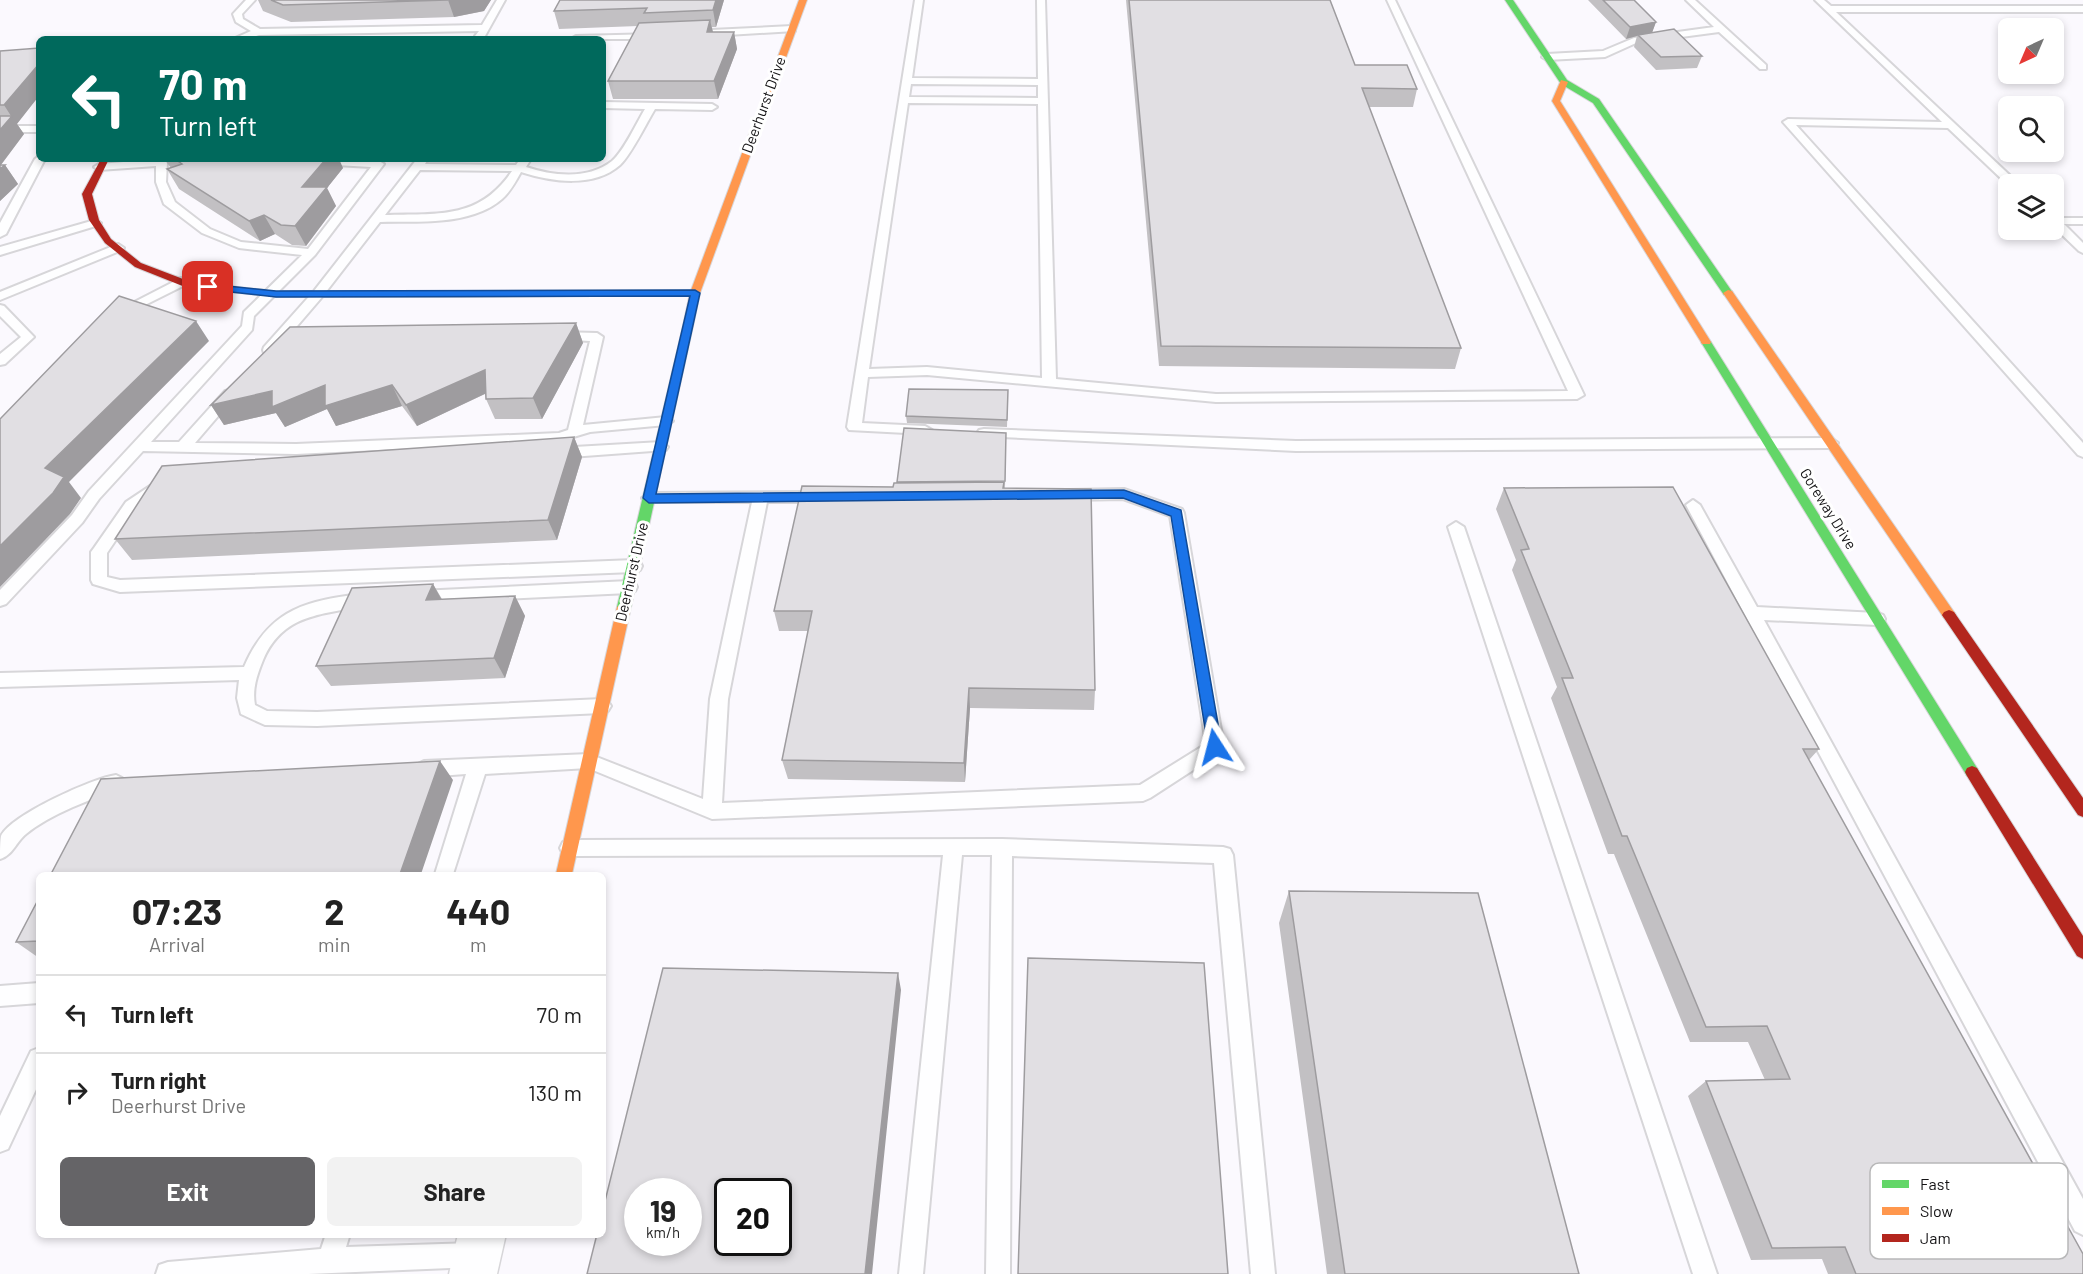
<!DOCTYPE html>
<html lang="en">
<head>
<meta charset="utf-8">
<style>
  :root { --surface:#fff; --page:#f2f2f2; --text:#222; --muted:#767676; --line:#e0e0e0; --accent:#656467 }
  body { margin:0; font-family:Barlow,sans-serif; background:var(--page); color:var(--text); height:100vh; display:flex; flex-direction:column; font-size:22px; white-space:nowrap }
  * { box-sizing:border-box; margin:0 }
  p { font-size:20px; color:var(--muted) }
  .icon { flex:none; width:33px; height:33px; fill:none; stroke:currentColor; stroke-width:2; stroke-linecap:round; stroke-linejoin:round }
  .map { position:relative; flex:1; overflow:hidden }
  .drawer { position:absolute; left:36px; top:872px; width:570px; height:366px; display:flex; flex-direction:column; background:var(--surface); border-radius:9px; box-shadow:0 3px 9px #0003 }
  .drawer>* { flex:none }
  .guide { position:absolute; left:36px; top:36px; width:570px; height:126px; border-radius:9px; box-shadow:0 3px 9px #0003; background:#00695c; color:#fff; overflow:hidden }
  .needle { width:39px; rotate:224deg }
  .controls { position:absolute; left:1998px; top:18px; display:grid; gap:12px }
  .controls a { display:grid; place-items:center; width:66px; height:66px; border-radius:9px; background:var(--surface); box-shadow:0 3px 9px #0003; font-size:30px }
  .speed { position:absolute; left:624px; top:1178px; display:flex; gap:12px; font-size:30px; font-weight:700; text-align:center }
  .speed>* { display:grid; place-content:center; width:78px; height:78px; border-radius:50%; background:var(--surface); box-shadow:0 3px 9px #0003; line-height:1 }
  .speed small { font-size:15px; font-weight:400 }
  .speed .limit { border:3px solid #111; border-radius:9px; background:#fff; color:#111 }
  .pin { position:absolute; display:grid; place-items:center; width:51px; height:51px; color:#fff; margin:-26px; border-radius:12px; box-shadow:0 3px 9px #0006 }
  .me { position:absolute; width:66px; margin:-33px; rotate:351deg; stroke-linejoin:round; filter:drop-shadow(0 0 4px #0008) }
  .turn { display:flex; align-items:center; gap:21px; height:126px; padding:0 24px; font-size:27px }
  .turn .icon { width:78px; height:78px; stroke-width:2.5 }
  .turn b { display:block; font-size:42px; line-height:51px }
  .eta { display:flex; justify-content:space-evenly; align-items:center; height:102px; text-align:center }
  .eta b { font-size:36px; font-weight:700; line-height:42px }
  .primary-button { display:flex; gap:12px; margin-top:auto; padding:12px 24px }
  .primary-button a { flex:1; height:69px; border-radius:9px; background:var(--accent); color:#fff; font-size:24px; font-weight:700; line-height:69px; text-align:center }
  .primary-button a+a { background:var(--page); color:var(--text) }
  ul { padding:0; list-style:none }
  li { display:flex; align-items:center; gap:18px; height:78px; padding:0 24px; border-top:2px solid var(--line) }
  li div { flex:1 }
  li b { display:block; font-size:22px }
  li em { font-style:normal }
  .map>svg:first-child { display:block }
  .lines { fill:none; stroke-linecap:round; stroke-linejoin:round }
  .lane-casing { stroke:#d7d6d9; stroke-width:4 }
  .street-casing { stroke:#d7d6d9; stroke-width:3 }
  .fast-casing { stroke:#d7d6d9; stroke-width:2 }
  .slow-casing { stroke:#d7d6d9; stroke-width:2 }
  .jam-casing { stroke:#d7d6d9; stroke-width:2 }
  .lane { fill:#fefeff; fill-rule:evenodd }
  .street { fill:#fefeff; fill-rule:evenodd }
  .fast { fill:#63d668; fill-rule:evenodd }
  .slow { fill:#ff974d; fill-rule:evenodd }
  .jam { fill:#b3261e; fill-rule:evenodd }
  .wall { fill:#c2c0c3 }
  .shaded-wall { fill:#9e9c9f }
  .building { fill:#e1dfe3; stroke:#9e9c9f; stroke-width:1.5; fill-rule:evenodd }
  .route { fill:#1a73e8; stroke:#114b97; stroke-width:1.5 }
  .labels { text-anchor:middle; stroke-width:6; stroke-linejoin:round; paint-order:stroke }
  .street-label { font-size:15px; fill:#141315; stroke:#fff }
  .key { fill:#fff; stroke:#b8b8b9; stroke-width:1.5 }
  .key-label { font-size:16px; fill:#141315 }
</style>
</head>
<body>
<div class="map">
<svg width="2083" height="1274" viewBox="0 0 2083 1274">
  <rect width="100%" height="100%" fill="#fbf9fe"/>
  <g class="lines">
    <g class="lane-casing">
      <path id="lane" d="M246,0h9l-13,14 1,5 17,10 222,-4 15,-25h8l-20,36 -5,3 -5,-3 4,-5 -220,4 -12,4h-14l18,-8 -15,-9 -3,-8z
        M915,0h8l-11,78 126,1 -1,-79h8l11,379 160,15 352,-3 -181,-391h8l189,395 -7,4 -361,3 -289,-27 -59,2 -6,46 63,3 7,4 -7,4 -76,-4 -2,-3zM911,84l127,1v13l-129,-1zM908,103l130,1 4,274 -115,-11 -58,2z
        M1686,0h9l71,65v4h-6l-41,-37 -83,11 -31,14 -58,3 -5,-3 5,-3 56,-3 31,-13 80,-11z
        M1815,0h9l7,6h252v6h-247l183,172 -11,1 -60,-57 -152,-3 287,318v14l-5,-2 -295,-333 5,-3 154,3z
        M792,26l3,1v4l-84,5 -5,-3 5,-3z
        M656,34v4l-3,1h-82l5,-3z
        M603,102l109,2 5,3 -5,3 -57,-1c-8,13 -24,46 -35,56 -26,23 -68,17 -99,7 -5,9 -11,20 -19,27 -31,27 -84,22 -122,23l-58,75 -48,56h-10l-1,-3 1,-3 50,-56 103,-132h11l-3,5 91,1 4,-6h11l-5,8c27,9 62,13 86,-6 12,-10 25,-39 33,-52l-42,-1zM420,170l92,1c-33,49 -74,42 -127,44z
        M0,126h39v6h-39z
        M39,156v3h6l-39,75 -6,3v-14l35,-64z
        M160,159l7,3 -1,20 9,20 35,27 31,13 67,7 63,-82 -53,-3 -4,-1v-4l65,2 5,3 -69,91 -61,61 -2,14 -101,112h28l46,-51 5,-1 7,4 -42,49 101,1 263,-11 9,-3 22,-89 -36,-2 -1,-3 1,-3 5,-1 38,1 6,4 -20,88 83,-8 7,4 -7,4 -76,7 -30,9 -264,13 -153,-3 -44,48 -17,24 -76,81 -6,2v-16l72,-75 17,-24 153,-165 2,-14 58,-57 -63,-7 -37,-15 -38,-29 -8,-22v-16l-57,4 -5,-3 5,-3z
        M2054,218h29v6h-19l19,19v10l-4,-2 -25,-24z
        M95,220l6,3 -2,2 -99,30v-8z
        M118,244l6,4 -2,2 -122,50v-8z
        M181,278l6,4 -2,3 -60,30h-8l-2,-3z
        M0,305l4,1 30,31 -29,27 -5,1v-11l21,-17 -21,-21z
        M984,429l312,12 535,-3 7,5 -7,5 -535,3 -317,-15 -2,-3 2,-3z
        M661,442l7,5 -2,3 -109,8 -7,-5 7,-5z
        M159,480l7,5 -2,3 -28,22 -29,43v24l13,3 514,-20 6,2 2,4 -2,4 -6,2 -514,20 -27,-8 -2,-4v-28l3,-4 32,-46z
        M1124,489l58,20 2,4 40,234 -3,5 -71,46 -7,3 -431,18 -124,-51 -103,6 -32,100h-18l31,-100 -42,3 -6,-3 -3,-5 3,-5 6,-3 165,-7 114,45 7,-100 42,-197h-108l-2,-4 7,-5 173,-1 7,5 -7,5h-55l-39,197 -6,104 418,-18 66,-41 -36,-228 -47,-17 -53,1 -7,-5 7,-5z
        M1693,500l7,5 57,102 120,6 6,2 2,4 -2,4 -6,2 -113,-5 319,579v36l-8,-4 -389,-726z
        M1456,522l8,5 253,747h-24l-245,-747z
        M629,581l6,2 2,4 -2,4 -6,2 -210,10 -6,-2 -2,-4 2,-4 6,-2z
        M367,593l6,2 2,4 -2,4c-44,13 -88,6 -110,57 -6,15 -11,29 -8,45l12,6 50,1 285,-13 6,2 3,5 -3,5 -6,2 -285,13 -52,-1 -24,-11 -4,-16 2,-18 -239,7v-14l244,-6c26,-60 63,-66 123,-74z
        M116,775l6,3 3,5 -3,5c-28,10 -72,26 -96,46 -10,8 -13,21 -26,25 0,-6 0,-17 1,-23 10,-21 92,-58 115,-61z
        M1002,839l221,8 7,2 3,6 42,419h-24l-37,-411 -202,-7 -2,418h-24l6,-419h-30l-39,419h-24l44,-419 -373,1 -7,-2 -3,-6 3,-6 7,-2z
        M39,983v20l-39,3v-20z
        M39,1048v35l-31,66 -8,3v-36l31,-65z
        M326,1234h24l-4,13 128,-4 9,3 3,9 -3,9 -9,3 -166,7h-152l3,-9 9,-3 153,-13z"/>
    </g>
    <g class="street-casing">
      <path id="street" d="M458,1234h48l-9,40h-48z"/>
    </g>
    <g class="fast-casing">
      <path id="fast" d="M1505,0h8l54,80 32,19 134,194 -1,2h-8l-131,-192 -32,-19z
        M695,290l5,3 -1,2 -241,2 -5,-3 5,-3z
        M688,323l5,3 -62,281 -7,5 -7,-5 66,-281z
        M1706,339l5,3 266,426 2,4 -2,4 -5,2 -5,-2 -266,-434z"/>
    </g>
    <g class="slow-casing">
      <path id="slow" d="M799,0h8l-107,293 -7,33 -5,3 -4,-1 -1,-2 7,-33z
        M1561,80l7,2 -8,19 151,241 -1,2h-8l-1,-2 -149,-241z
        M1728,290l4,1 222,321 2,3 -2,3h-10l-221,-325z
        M624,602l7,5 -59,267h-16l61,-267z"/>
    </g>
    <g class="jam-casing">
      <path id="jam" d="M101,159h8l-17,35 7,26 12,19 30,24 50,19 85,9h182l5,3 -5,3h-182l-91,-10 -50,-20 -30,-24 -16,-23 -7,-26z
        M1949,610l5,2 129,186v19l-5,-2 -134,-197 -2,-3 2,-3z
        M1972,766l5,2 106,168v23l-6,-3 -110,-180 -2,-4 2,-4z"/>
    </g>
    <use href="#lane" class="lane"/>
    <use href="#street" class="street"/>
    <use href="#fast" class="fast"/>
    <use href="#slow" class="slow"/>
    <use href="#jam" class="jam"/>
  </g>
  <path class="wall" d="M258,0h233l-7,11 -30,6 -163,5 -28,-11z
    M724,0l-8,27h-4l1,5h21l3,17 -19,50h-105l-5,-18 30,-55 -79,3 -5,-18z
    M1126,0h204l25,65 62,24 -4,18h-44l92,241 -6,21 -296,-3z
    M1588,0h46l22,22 -4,10 50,24 -5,12 -41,2 -22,-23 3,-11 -11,3z
    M0,51l17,73 7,10 -23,31h4l13,19 -18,17z
    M164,159h162l17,9 -16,20 9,18 -30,40 -14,-1 -17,-11 -15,7 -81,-52 -12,-20 4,-1z
    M576,323l7,20 -41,76h-47l-9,-20 -1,-5 -68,32 -15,-20 -66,20 -9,-17 -42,18 -9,-14 -52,12 -13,-20z
    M1008,390l-1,37 -100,-4 -1,-7z
    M1006,433l-1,55 90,202 -1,20 -124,-2 -5,74 -177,-3 -6,-19 26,-129h-29l-5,-20 123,-128z
    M574,437l8,20 -25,83 -425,20 -17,-21z
    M1504,488l315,261 -10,11 274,514h-255l-6,-15 -71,1 -63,-164 18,-15 59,-1 -17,-38h-58l-76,-188h-6l-57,-156 6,-11 -45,-117 4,-10 -20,-51z
    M433,584l9,15 73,-3 10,20 -20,62 -174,8 -15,-20z
    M1289,891l290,383h-252l-48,-351z
    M39,898v60l-23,-16z"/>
  <path class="shaded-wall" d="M448,0h43l-7,11 -30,6z
    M716,0h8l-8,27 -3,-17z
    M710,20l4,17 -7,-5z
    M1656,22l-4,11 -14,2 -1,1 -11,3 4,-12z
    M734,32l3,17 -19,50 -4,-18z
    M39,64v32l-22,28 7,10 -24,32v-36l11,-14 -7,-11z
    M326,159h13l4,9 -16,20 9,18 -30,40 -11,-20 7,-39z
    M5,165l13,19 -18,17v-32z
    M264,215l11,19 -15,7 -11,-20z
    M196,321l13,20 -140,141 12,16 -11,16 -70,73v-41l45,-78z
    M576,323l7,20 -41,76 -9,-21z
    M485,370l8,20 -76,36 -11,-21z
    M325,385h67l10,21 -66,20 -9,-17 -42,18 -9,-14 -52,12 -13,-20 61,-14z
    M574,437l8,20 -25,83 -9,-20z
    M433,584l11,20 -18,-4z
    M515,596l10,20 -20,62 -11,-20z
    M969,688l1,20 -5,74 -1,-19z
    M440,761l13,19 -32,94h-21z
    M898,973l3,17 -29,284h-7z"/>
  <path class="building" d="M271,0h177l-165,5z
    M560,0h156l-3,10 -69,3 3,-5 -93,3z
    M1129,0h201l25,65h52l10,24 -55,-1 99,260 -300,-2z
    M1603,0h31l22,22 -26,5z
    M710,20l-3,12h27l-20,49h-106l31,-58z
    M1674,29l28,27 -41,1 -23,-22z
    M39,48v16l-35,41h-4v-54z
    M0,116h12l-12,14z
    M175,159h151l-24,28h25l-32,39 -14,-1 -17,-10 -15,6 -82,-52 15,-5z
    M0,165h5l-5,4z
    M119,296l77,25 -151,147 19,9 -11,16 -53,53v-127z
    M576,323l-43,75 -47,1 -1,-29 -79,35 -14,-20 -67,21v-21l-53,22v-16l-61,14 79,-78z
    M909,389l99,1 -1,30 -101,-4z
    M904,428l102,5 -1,48 -108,1z
    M574,437l-26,83 -433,19 47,-73z
    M1004,482l-1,6 88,1 4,201 -126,-2 -5,75 -182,-3 30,-149h-38l28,-125 91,1 1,-4z
    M1673,487l146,262h-16l280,505v20h-227l-11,-27 -73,1 -66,-167 84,-2 -23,-53 -61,1 -79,-191h-5l-60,-158h11l-52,-128 8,-1 -25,-61z
    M433,584l-7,16 89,-4 -21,62 -178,8 36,-78z
    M440,761l-40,113h-349l50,-95z
    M1289,891l189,2 101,381h-234z
    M39,898v43l-23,1z
    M1028,958l176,5 24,311h-210z
    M663,968l235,5 -33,301h-278l10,-40h6v-25zM638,1191h50v51h-50zM728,1191h50v51h-50z"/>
  <path class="route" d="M208,284l68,7 419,-1 5,3 -44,201 468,-4 57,20 41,237 -2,4h-10l-2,-4 -37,-231 -48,-18 -474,5 -6,-5 47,-202 -414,1 -72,-8 -1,-2z"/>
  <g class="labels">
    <g class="street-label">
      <text transform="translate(764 105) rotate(-70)" y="5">Deerhurst Drive</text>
      <text transform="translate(1828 509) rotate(58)" y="5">Goreway Drive</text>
      <text transform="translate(632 572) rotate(-77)" y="5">Deerhurst Drive</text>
    </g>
  </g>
  <rect x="1870" y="1163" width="198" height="96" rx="9" class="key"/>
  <rect x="1882" y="1180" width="27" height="8" fill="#63d668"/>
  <rect x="1882" y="1207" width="27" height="8" fill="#ff974d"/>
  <rect x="1882" y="1234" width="27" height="8" fill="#b3261e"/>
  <g class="key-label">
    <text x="1920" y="1190">Fast</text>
    <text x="1920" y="1217">Slow</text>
    <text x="1920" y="1244">Jam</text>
  </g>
</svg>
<div class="controls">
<a><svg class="needle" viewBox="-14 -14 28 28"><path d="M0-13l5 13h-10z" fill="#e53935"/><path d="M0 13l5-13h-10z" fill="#767676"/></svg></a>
<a><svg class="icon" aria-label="search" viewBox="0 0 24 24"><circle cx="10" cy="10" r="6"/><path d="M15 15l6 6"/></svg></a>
<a><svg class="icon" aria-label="layers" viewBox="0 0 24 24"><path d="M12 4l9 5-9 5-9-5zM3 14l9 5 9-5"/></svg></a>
</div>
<div class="speed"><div>19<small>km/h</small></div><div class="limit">20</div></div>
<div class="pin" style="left:208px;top:287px;background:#d93025"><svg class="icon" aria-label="arrive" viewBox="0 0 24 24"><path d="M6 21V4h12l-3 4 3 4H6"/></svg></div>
<svg class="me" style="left:1215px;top:747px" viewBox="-20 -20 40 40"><path d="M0-17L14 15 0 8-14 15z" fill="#1a73e8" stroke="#fff" stroke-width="4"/></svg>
<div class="guide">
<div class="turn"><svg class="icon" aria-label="left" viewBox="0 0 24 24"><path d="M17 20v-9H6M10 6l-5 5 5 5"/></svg><div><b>70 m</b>Turn left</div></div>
</div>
<section class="drawer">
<div class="eta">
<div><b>07:23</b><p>Arrival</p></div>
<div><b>2</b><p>min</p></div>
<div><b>440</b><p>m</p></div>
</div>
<ul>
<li><svg class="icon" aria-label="left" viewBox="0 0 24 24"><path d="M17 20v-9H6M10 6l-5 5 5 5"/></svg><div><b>Turn left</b></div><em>70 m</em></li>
<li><svg class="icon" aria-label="right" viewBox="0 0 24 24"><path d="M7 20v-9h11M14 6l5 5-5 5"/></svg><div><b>Turn right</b><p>Deerhurst Drive</p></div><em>130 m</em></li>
</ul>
<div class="primary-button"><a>Exit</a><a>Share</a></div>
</section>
</div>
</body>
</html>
